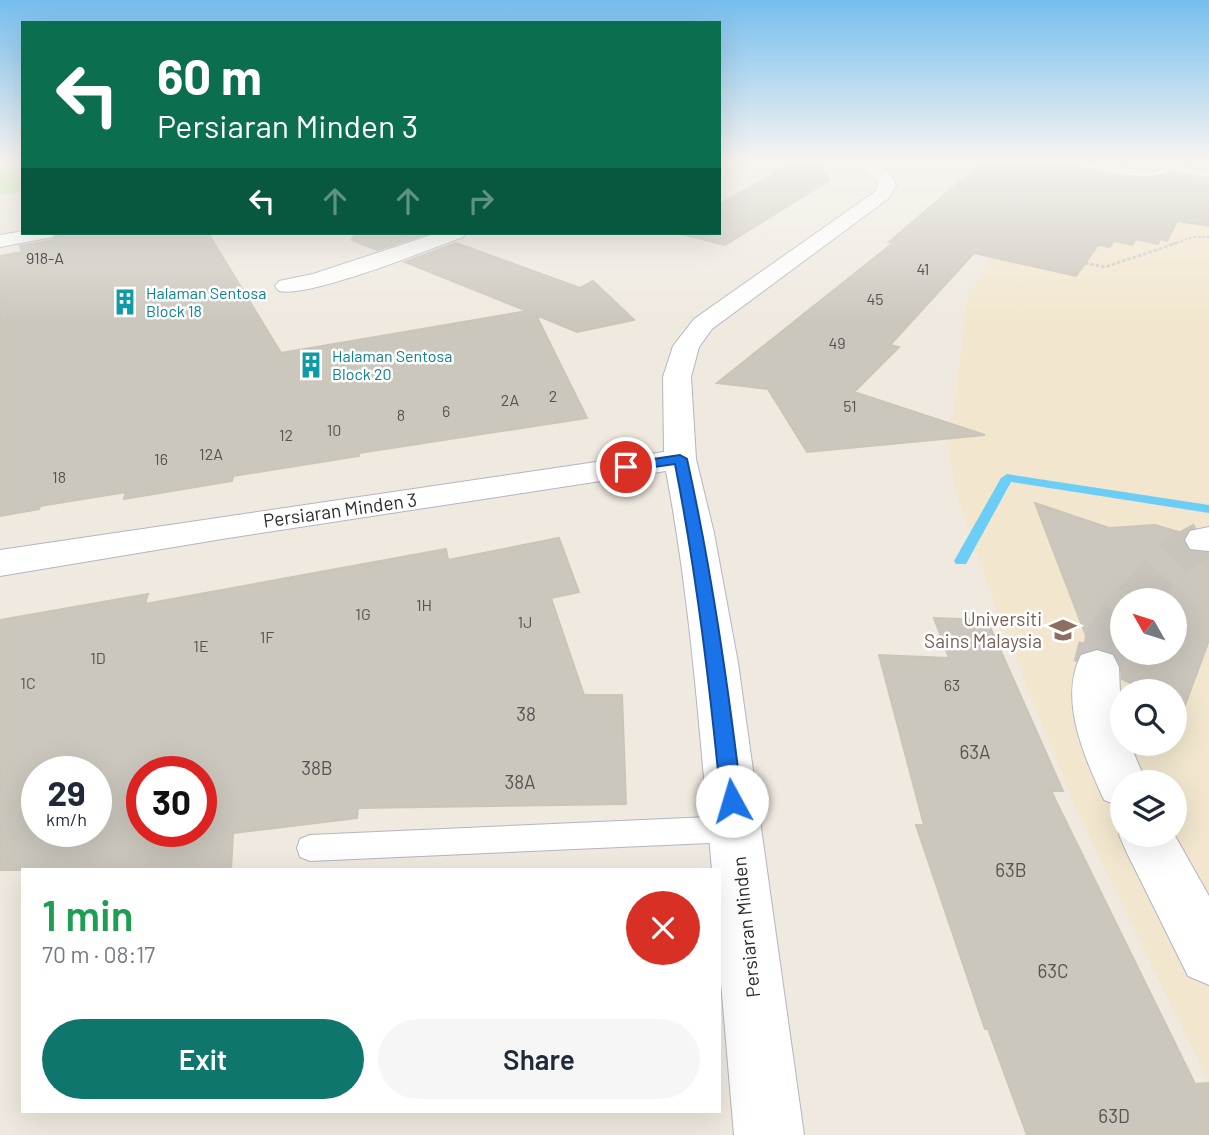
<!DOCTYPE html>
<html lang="en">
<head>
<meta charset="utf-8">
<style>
  :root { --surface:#fff; --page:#f6f6f7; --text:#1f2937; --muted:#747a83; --accent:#0f766e }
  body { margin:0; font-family:Barlow,sans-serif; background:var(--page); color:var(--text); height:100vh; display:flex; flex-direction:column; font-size:26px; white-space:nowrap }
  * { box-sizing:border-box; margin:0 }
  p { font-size:23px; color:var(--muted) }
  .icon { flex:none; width:38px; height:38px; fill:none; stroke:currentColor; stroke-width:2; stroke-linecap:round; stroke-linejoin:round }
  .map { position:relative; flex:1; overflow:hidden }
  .side { position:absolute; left:21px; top:868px; width:700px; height:245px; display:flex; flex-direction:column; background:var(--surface); border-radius:0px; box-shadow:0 7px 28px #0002 }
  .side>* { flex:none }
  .guide { position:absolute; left:21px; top:21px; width:700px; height:214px; border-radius:0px; box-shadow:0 7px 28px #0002; background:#0b6e4f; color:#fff; overflow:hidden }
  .needle { width:46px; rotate:309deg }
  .buttons { position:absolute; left:1110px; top:588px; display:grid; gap:14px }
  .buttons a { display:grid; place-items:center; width:77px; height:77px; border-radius:50%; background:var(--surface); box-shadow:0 7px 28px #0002; font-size:35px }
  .speed { position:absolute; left:21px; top:756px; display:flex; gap:14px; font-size:35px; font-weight:700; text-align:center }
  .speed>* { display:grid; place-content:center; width:91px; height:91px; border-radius:50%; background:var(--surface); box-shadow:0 7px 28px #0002; line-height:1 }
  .speed small { font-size:18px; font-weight:400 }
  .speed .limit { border:10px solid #d22; background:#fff; color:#111 }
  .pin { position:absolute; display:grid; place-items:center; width:60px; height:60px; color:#fff; margin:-30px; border:4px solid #fff; border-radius:50%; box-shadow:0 2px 7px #0007 }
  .me { position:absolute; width:77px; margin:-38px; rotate:354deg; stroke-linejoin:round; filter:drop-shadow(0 0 5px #0008) }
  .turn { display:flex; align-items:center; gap:24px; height:147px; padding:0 21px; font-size:32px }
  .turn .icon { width:91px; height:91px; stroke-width:2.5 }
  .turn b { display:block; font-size:49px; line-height:60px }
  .lanes { display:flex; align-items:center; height:66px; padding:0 21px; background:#0003; justify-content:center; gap:35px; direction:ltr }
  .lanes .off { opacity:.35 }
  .round { display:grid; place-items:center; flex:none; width:74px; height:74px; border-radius:37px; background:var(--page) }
  .overview { display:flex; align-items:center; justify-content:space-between; height:119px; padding:0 21px }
  h1 { font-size:42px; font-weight:600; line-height:52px; color:#1e9e55 }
  .primary-button { display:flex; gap:14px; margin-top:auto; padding:14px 21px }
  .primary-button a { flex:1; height:80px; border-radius:42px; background:var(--accent); color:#fff; font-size:28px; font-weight:600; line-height:80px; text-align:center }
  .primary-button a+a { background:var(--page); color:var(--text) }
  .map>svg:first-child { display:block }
  .education { fill:#f2e7ce; fill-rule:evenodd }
  .green { fill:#b1e999 }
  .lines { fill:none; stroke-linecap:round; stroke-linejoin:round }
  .stream { fill:#6ccef7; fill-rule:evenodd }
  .building { fill:#cbc7bd; stroke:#cbc5b8; stroke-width:2; fill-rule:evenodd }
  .minor-tunnel-far1 { stroke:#c8c3bb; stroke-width:38; stroke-dasharray:38 19; stroke-linecap:butt }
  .minor-tunnel { stroke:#c8c3bb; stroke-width:48; stroke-dasharray:48 24; stroke-linecap:butt }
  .service-casing { stroke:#b3b5c1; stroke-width:2 }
  .minor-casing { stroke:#b3b5c1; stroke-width:2 }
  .path-far1 { stroke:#c8c8c8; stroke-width:2; stroke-dasharray:2.5 2; stroke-linecap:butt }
  .path { stroke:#c8c8c8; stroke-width:2.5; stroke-dasharray:3.5 2; stroke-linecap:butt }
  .service { fill:#fff; fill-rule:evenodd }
  .minor { fill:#fff; fill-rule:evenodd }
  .route { fill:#1a73e8; stroke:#114b97; stroke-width:2 }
  .labels { text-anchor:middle; stroke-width:5; stroke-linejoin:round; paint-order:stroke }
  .number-label { font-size:16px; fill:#545451 }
  .far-culture-label { font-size:16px; fill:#0d838f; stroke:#fff; text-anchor:start }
  .street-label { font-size:19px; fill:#2d2d2d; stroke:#fff }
  .education-label { font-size:19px; fill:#785e54; stroke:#fff; text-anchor:end }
  .near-number-label { font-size:19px; fill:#545451 }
</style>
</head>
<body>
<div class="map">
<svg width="1209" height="1135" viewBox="0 0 1209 1135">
  <rect width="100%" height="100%" fill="#efe9df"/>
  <path class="education" d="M1040,162h169v921l-132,-271 -82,-205 -41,-121 -8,-61 8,-14 13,-112 40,-69zM1122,600h52v53h-52zM1122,691h52v53h-52zM1122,782h52v53h-52z"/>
  <path class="green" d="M0,162h23v29l-23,4z"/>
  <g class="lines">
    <path class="stream" d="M1007,474l202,31v8l-198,-31 -45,82h-10l-2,-3 47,-83z"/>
  </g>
  <path class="building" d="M796,162h24l10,18 -105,65 -48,-12h42v-29z
    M983,162h84l22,9 31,6 31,1 18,-5 40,7v46l-32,-5 -10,20 -7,-2 -2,5 -22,-5 -4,6 -18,-4 -4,6 -12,-2 -22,31 -102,-23 -84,92 9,2 -45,45 131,43 -178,17 -39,-63 -51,-6 176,-140 -4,-1z
    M59,233h149l73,120 246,-42 -122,-49 51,-19 124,45 13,-7 41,39 -57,12 -41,-17 51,103 -228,35v3l-126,20 -1,5 -108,18 2,-7 -86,14 -1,3 -39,7v-260l22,-4 -2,-6 33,-6z
    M355,233h74l-52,17 -25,-10z
    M1035,503l74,25 46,-3 30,9 -2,7 7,11 19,2v86l-25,68 -10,-4v-13h-26l-26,-12 -1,-13 -7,-14 -16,-4 -7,1zM1122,600h52v53h-52z
    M559,538l20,54 -28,6 33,97h38l4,109 -268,4 -1,10 -124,15 -2,37h-231v-250l148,-26 -3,10 301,-55 2,11zM37,772h59v59h-59zM142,772h59v59h-59z
    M934,618l53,2 76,171h-12l144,293 14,-1v52h-182l-39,-106h-3l-69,-204h8l-45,-170 70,3z"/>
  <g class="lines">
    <path class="minor-tunnel-far1" d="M1133,600l42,-44 28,-16
      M1102,648l2,-10 18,-26"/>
    <path class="minor-tunnel" d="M1097,667l5,-20"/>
    <g class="service-casing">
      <path id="service" d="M1069,162c31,0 60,10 90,9l7,-9h8l-2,3 37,6v6l-40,-7c-11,14 -84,0 -100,-8z
        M732,816l9,4 4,9 -4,9 -9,4 -422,19 -10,-4 -3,-9 3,-9 10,-4z"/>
    </g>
    <g class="minor-casing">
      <path id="minor" d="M854,162c16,0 38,5 42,24l-7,12 -177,131 -13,18 -8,30 5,82 18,74 24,130 66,472h-70l-15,-176v-89h-7c-12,-134 -21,-267 -46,-399l-444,68 -222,37v-26l664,-98 -1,-75 10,-31 21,-27 182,-128 2,-9z
        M23,231v2h33l-3,4 -53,10v-12z
        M437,233h29l-3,4c-35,13 -154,61 -184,54l-4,-5 4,-5 34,-7z
        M1209,527v24l-19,-2 -5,-9 5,-9z
        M1097,650l16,5 6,12 3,77h8l16,38h-24v25l-18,-7c-19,-42 -46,-100 -23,-145z
        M1122,830v5l52,-1 35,62v89l-21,-9 -61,-123 -8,-18z"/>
    </g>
    <path class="path-far1" d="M1172,244l22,-7h15"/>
    <path class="path" d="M1085,263l20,4 72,-24"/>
    <use href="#service" class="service"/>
    <use href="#minor" class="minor"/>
  </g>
  <linearGradient id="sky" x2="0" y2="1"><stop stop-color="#76beee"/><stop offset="0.5" stop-color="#f8f5f1"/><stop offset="1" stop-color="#f8f5f1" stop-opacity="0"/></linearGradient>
  <rect width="1209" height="321" fill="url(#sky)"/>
  <path class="route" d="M680,455l7,4c25,113 41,227 55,342l-3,7 -7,3 -8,-3 -3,-7c-11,-113 -24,-225 -46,-337l-49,7 -6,-4 6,-4z"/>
  <defs>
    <g id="building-bare" transform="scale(2.1)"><path d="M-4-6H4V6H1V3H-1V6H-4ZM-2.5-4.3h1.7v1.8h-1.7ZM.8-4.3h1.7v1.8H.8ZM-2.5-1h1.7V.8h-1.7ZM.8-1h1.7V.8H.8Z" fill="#0f9aa8" stroke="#fff" stroke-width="2.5" paint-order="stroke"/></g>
    <g id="university-bare" transform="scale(2.1)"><path d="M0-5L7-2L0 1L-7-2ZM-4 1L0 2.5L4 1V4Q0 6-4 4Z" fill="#8d6e63" stroke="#fff" stroke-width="2.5" paint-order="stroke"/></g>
  </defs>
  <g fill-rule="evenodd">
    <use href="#building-bare" x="125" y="302"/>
    <use href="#building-bare" x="311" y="365"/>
    <use href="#university-bare" x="1063" y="630"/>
  </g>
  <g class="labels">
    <g class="number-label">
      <text x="45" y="264">918-A</text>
      <text x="923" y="275">41</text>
      <text x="875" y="305">45</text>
      <text x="837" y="349">49</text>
      <text x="553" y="402">2</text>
      <text x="510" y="406">2A</text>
      <text x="850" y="412">51</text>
      <text x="446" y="417">6</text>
      <text x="401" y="421">8</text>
      <text x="334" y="436">10</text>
      <text x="286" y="441">12</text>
      <text x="211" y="460">12A</text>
      <text x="161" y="465">16</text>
      <text x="59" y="483">18</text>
      <text x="424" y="611">1H</text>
      <text x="363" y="620">1G</text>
      <text x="525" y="628">1J</text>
      <text x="267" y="643">1F</text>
      <text x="201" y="652">1E</text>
      <text x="98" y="664">1D</text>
      <text x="28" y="689">1C</text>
      <text x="952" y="691">63</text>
    </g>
    <g class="far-culture-label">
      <text x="146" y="299">Halaman Sentosa<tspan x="146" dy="18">Block 18</tspan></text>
      <text x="332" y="362">Halaman Sentosa<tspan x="332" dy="18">Block 20</tspan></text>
    </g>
    <g class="street-label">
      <text transform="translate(340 510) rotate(-8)" y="7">Persiaran Minden 3</text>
      <text transform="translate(746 927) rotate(-96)" y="7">Persiaran Minden</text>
    </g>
    <g class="education-label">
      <text x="1042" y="626">Universiti<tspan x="1042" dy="22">Sains Malaysia</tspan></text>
    </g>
    <g class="near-number-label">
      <text x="526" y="721">38</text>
      <text x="975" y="759">63A</text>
      <text x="317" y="775">38B</text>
      <text x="520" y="789">38A</text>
      <text x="1011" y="877">63B</text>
      <text x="1053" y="978">63C</text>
      <text x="1114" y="1123">63D</text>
    </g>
  </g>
</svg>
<div class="buttons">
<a><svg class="needle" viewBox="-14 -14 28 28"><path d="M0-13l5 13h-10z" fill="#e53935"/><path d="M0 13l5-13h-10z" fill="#747a83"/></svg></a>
<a><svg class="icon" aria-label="search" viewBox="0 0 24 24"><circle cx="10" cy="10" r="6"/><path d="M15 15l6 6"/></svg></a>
<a><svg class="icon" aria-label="layers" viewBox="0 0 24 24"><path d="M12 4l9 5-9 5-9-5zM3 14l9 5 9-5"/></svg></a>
</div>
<div class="speed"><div>29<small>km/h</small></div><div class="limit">30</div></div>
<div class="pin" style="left:626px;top:467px;background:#d93025"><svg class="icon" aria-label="arrive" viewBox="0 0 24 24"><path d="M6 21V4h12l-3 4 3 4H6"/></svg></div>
<svg class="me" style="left:732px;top:801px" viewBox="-20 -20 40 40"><circle r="19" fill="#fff"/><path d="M0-13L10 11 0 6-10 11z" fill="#1a73e8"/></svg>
<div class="guide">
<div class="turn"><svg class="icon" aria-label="left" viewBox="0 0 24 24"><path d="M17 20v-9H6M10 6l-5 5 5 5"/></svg><div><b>60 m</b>Persiaran Minden 3</div></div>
<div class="lanes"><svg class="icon" aria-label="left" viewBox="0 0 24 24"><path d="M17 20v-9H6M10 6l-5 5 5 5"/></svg><svg class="icon off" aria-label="ahead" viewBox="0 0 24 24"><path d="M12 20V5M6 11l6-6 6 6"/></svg><svg class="icon off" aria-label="ahead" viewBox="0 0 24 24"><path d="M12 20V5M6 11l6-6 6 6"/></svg><svg class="icon off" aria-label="right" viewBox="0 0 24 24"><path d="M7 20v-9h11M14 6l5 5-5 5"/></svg></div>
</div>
<section class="side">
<div class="overview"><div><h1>1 min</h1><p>70 m · 08:17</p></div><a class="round" style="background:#d93025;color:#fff"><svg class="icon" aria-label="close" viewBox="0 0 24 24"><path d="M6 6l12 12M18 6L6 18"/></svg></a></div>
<div class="primary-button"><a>Exit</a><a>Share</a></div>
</section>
</div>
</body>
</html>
